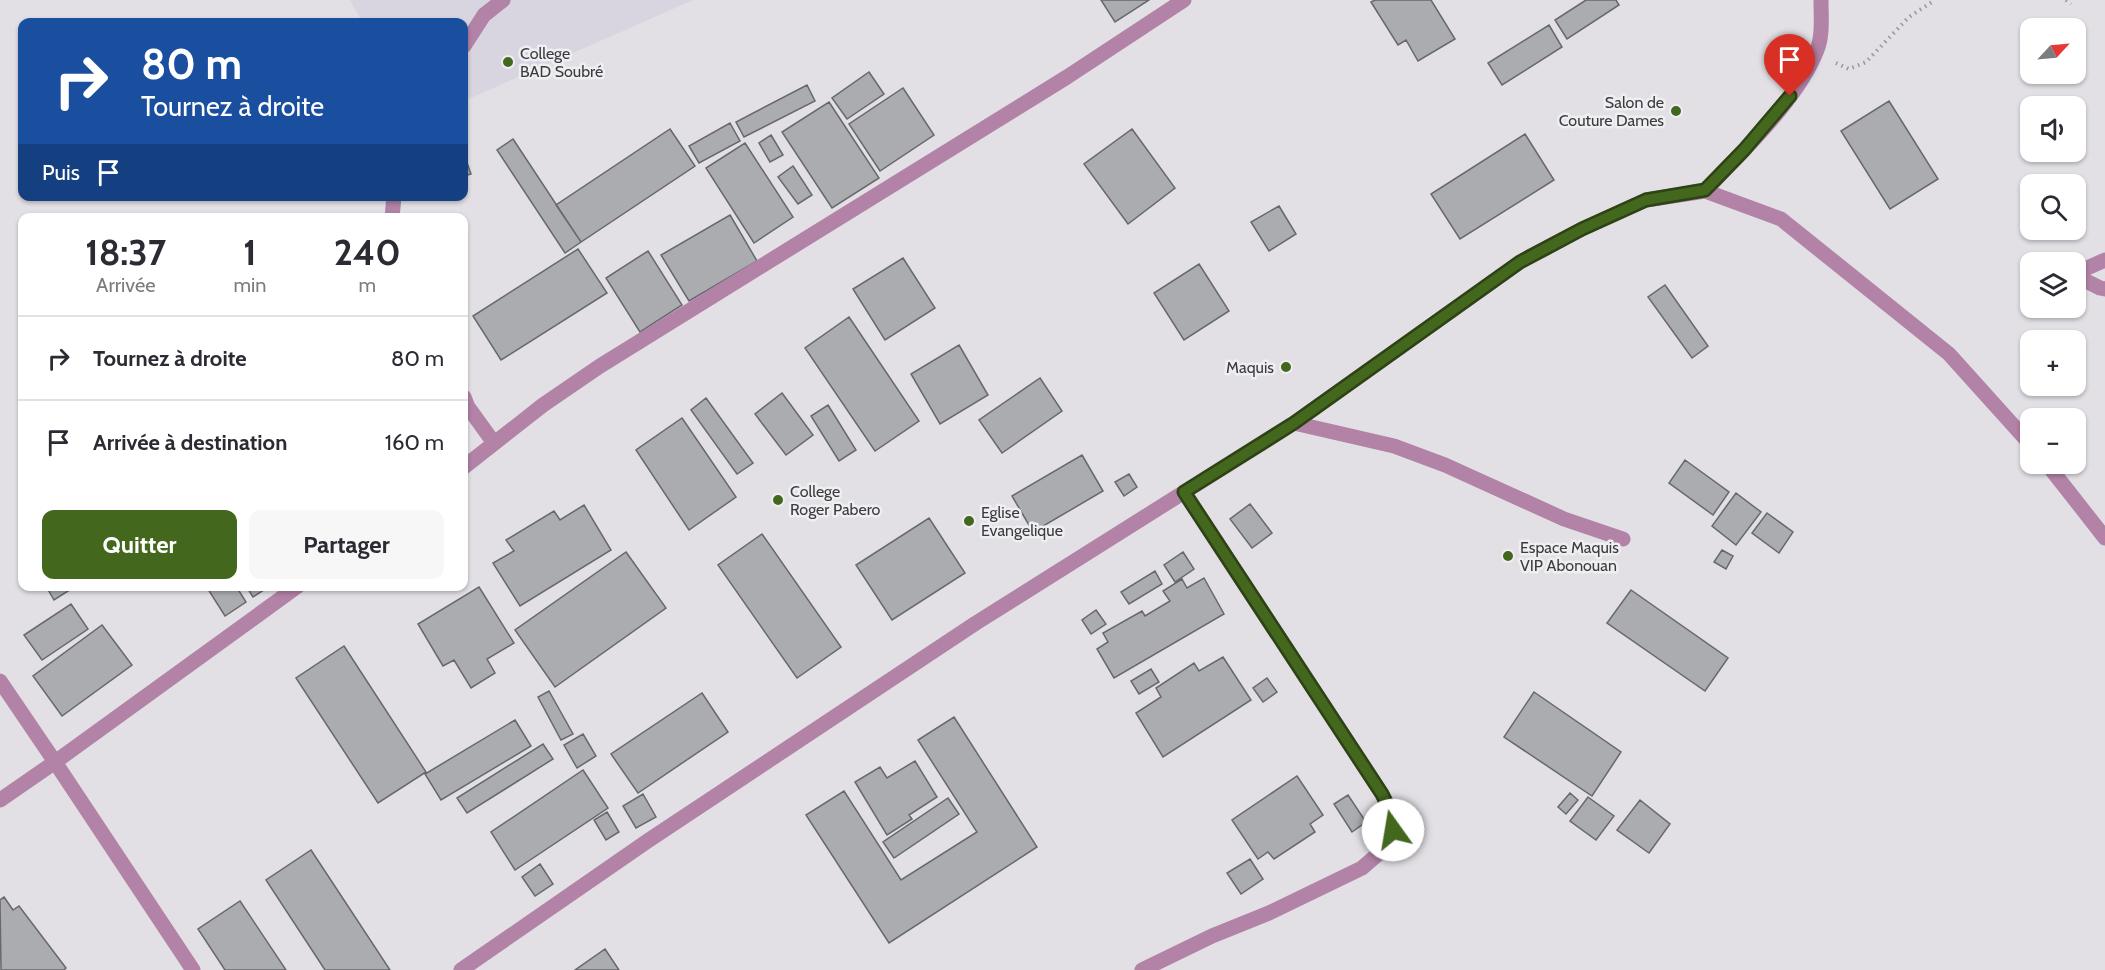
<!DOCTYPE html>
<html lang="fr">
<head>
<meta charset="utf-8">
<style>
  :root { --surface:#fff; --page:#f7f7f7; --text:#2b2b33; --muted:#7c7c81; --line:#e1e1e2; --accent:#44671e }
  body { margin:0; font-family:Cabin,sans-serif; background:var(--page); color:var(--text); height:100vh; display:flex; flex-direction:column; font-size:22px; white-space:nowrap }
  * { box-sizing:border-box; margin:0 }
  p { font-size:20px; color:var(--muted) }
  .icon { flex:none; width:33px; height:33px; fill:none; stroke:currentColor; stroke-width:2; stroke-linecap:round; stroke-linejoin:round }
  .map { position:relative; flex:1; overflow:hidden }
  .sheet { position:absolute; left:18px; top:213px; width:450px; height:378px; display:flex; flex-direction:column; background:var(--surface); border-radius:12px; box-shadow:0 2px 4px #0004 }
  .sheet>* { flex:none }
  .top-card { position:absolute; left:18px; top:18px; width:450px; height:183px; border-radius:12px; box-shadow:0 2px 4px #0004; background:#1a4fa0; color:#fff; overflow:hidden }
  .needle { width:39px; rotate:64deg }
  .controls { position:absolute; left:2020px; top:18px; display:grid; gap:12px }
  .controls a { display:grid; place-items:center; width:66px; height:66px; border-radius:12px; background:var(--surface); box-shadow:0 2px 4px #0004; font-size:30px }
  .pin { position:absolute; display:grid; place-items:center; width:51px; height:51px; color:#fff; margin:-62px -26px; border-radius:50% 50% 50% 0; rotate:-45deg; box-shadow:0 0 6px #0007 }
  .pin .icon { rotate:45deg }
  .me { position:absolute; width:66px; margin:-33px; rotate:347deg; stroke-linejoin:round; filter:drop-shadow(0 0 4px #0008) }
  .turn { display:flex; align-items:center; gap:21px; height:126px; padding:0 24px; font-size:27px }
  .turn .icon { width:78px; height:78px; stroke-width:2.5 }
  .turn b { display:block; font-size:42px; line-height:51px }
  .then { display:flex; align-items:center; height:57px; padding:0 24px; background:#0003; gap:12px; font-size:22px }
  .eta { display:flex; justify-content:space-evenly; align-items:center; height:102px; text-align:center }
  .eta b { font-size:36px; font-weight:700; line-height:42px }
  .cta { display:flex; gap:12px; margin-top:auto; padding:12px 24px }
  .cta a { flex:1; height:69px; border-radius:12px; background:var(--accent); color:#fff; font-size:24px; font-weight:700; line-height:69px; text-align:center }
  .cta a+a { background:var(--page); color:var(--text) }
  ul { padding:0; list-style:none }
  li { display:flex; align-items:center; gap:18px; height:84px; padding:0 24px; border-top:2px solid var(--line) }
  li div { flex:1 }
  li b { display:block; font-size:22px }
  li em { font-style:normal }
  .map>svg:first-child { display:block }
  .built { fill:#d8d4e0 }
  .building { fill:#aaacb0; stroke:#66686c; stroke-width:1.5 }
  .lines { fill:none; stroke-linecap:round; stroke-linejoin:round }
  .path { stroke:#98979a; stroke-width:4; stroke-dasharray:1.5 4.5; stroke-linecap:butt }
  .minor { stroke:#b282a7; stroke-width:15 }
  .route-casing { stroke:#2c4314; stroke-width:15 }
  .route { stroke:#44671e; stroke-width:10 }
  .poi-dot { fill:#44671e; stroke:#efeef2; stroke-width:2 }
  .labels { text-anchor:middle; stroke-width:5; stroke-linejoin:round; paint-order:stroke }
  .poi-label { font-size:16px; fill:#3c3c3d; stroke:#efeef2; text-anchor:start }
</style>
</head>
<body>
<div class="map">
<svg width="2105" height="970" viewBox="0 0 2105 970">
  <rect width="100%" height="100%" fill="#e2e0e5"/>
  <path class="built" d="M350,0h343l-229,101v-79h-102z"/>
  <path class="building" d="M1101,0h48l-34,22z
    M1375,0h56l24,39 -37,22 -12,-21 -8,5 -27,-43z
    M1586,0h30l3,5 -52,34 -12,-19z
    M1549,25l13,22 -60,38 -14,-22z
    M869,72l15,22 -37,25 -15,-21z
    M807,85l8,16 -71,36 -8,-15z
    M903,88l31,47 -54,36 -31,-47z
    M1889,101l49,78 -48,30 -49,-78z
    M829,102l50,76 -47,30 -50,-76z
    M730,123l10,18 -41,22 -10,-17z
    M670,129l25,37 -114,76 -25,-37z
    M1132,129l43,59 -47,36 -44,-60z
    M1525,134l29,46 -94,59 -29,-45z
    M771,135l12,20 -13,7 -11,-19z
    M513,139l68,103 -16,11 -68,-103z
    M745,143l48,74 -39,26 -48,-75z
    M464,154l7,20 -7,2z
    M793,166l19,29 -14,9 -20,-27z
    M1279,206l17,28 -27,17 -18,-29z
    M730,215l27,46 -68,40 -28,-46z
    M578,249l29,44 -106,67 -28,-44z
    M648,251l34,54 -42,27 -34,-54z
    M903,258l32,50 -50,32 -32,-51z
    M1199,264l30,47 -45,29 -30,-47z
    M1665,285l43,61 -16,12 -44,-61z
    M849,317l70,104 -44,30 -70,-103z
    M959,345l29,50 -48,29 -29,-50z
    M1040,378l22,33 -60,42 -23,-33z
    M782,393l31,42 -27,20 -31,-41z
    M706,398l47,65 -16,11 -46,-64z
    M828,405l28,45 -17,11 -28,-45z
    M682,418l54,79 -47,33 -53,-80z
    M1082,455l21,36 -70,41 -21,-36z
    M1685,460l44,32 -16,23 -44,-32z
    M1129,474l8,13 -13,9 -9,-14z
    M1736,493l25,19 -25,33 -24,-19z
    M1250,504l22,29 -20,15 -22,-29z
    M584,505l27,45 -91,56 -27,-43 21,-12 -8,-11 48,-29 6,9z
    M1767,513l26,19 -14,21 -27,-20z
    M929,518l36,55 -73,47 -36,-55z
    M762,534l79,113 -44,31 -79,-113z
    M1722,550l11,6 -7,13 -12,-7z
    M626,552l40,56 -111,79 -40,-57z
    M1183,552l11,17 -19,13 -11,-17z
    M1155,571l7,13 -33,20 -8,-12z
    M1204,578l20,36 -110,64 -17,-29 11,-7 -5,-9 39,-22 3,5 25,-15 -7,-10 19,-12 5,9z
    M46,586h30l-22,14z
    M206,586h30l10,16 -21,14z
    M246,586h24l-17,11z
    M479,587l35,56 -27,16 8,14 -24,15 -17,-28 -11,6 -25,-42z
    M1631,590l97,68 -23,33 -98,-68z
    M71,604l17,25 -46,31 -18,-25z
    M1096,610l10,14 -15,10 -9,-14z
    M102,625l30,40 -70,51 -29,-40z
    M344,646l82,126 -48,31 -82,-125z
    M1223,657l28,43 -88,57 -27,-44 25,-16 -5,-9 38,-25 5,8z
    M1151,669l8,13 -20,12 -8,-13z
    M1267,678l10,14 -14,10 -10,-14z
    M549,691l24,43 -12,6 -23,-43z
    M1534,692l87,60 -29,44 -88,-59z
    M702,693l26,39 -90,61 -27,-39z
    M954,717l83,130 -148,96 -83,-128 38,-24 57,89 76,-48 -59,-92z
    M515,720l16,26 -90,54 -16,-26z
    M583,734l13,22 -19,12 -13,-23z
    M543,744l10,15 -86,54 -10,-15z
    M915,761l22,36 -28,18 3,4 -25,16 -32,-53 25,-15 7,11z
    M583,770l25,38 -93,62 -24,-38z
    M1297,776l26,39 -13,9 5,8 -41,27 -6,-7 -10,7 -26,-39z
    M1570,793l8,7 -12,14 -8,-7z
    M643,794l13,23 -20,11 -13,-22z
    M1348,795l18,27 -14,10 -18,-28z
    M1588,797l26,19 -18,24 -26,-19z
    M948,798l11,16 -65,44 -11,-16z
    M1640,800l30,24 -21,29 -32,-23z
    M607,812l12,20 -13,8 -12,-20z
    M311,850l79,120h-65l-59,-90z
    M1250,859l13,20 -22,15 -14,-21z
    M540,864l13,20 -18,12 -13,-19z
    M4,897l9,13 6,-4 47,62 -2,2h-63l-1,-70z
    M240,901l46,69h-61l-27,-41z
    M605,949l14,21h-44z"/>
  <g class="lines">
    <path class="path" d="M2066,0l5,4
      M1836,63l13,6 17,-7 43,-45 26,-17"/>
    <path class="minor" d="M464,46l20,-31 19,-15
      M1705,191c37,-40 92,-90 112,-141 6,-15 4,-34 4,-50
      M392,218l2,-22
      M2076,273l29,-13
      M2076,276l24,12 5,1
      M464,397l4,10 26,36
      M1294,423l100,23 51,19 119,54 59,20
      M2047,464l58,74
      M464,467l79,-62 57,-39 467,-289 117,-77
      M0,681l55,81 -55,38
      M193,970l-138,-208 243,-176
      M461,970l188,-130 327,-217 318,-200 226,-161 62,-33 64,-29 59,-9 76,28 168,135 82,91
      M1142,970l70,-34 57,-23 93,-45 30,-26 2,-24 -12,-24 -198,-302"/>
  </g>
  <g class="lines">
    <g class="route-casing">
      <path id="route" d="M1393,830l1,-12 -12,-24 -198,-302 110,-69 226,-161 62,-33 64,-29 59,-10 39,-40 46,-54"/>
    </g>
    <use href="#route" class="route"/>
  </g>
  <g class="poi-dot">
    <circle cx="508" cy="62" r="6"/>
    <circle cx="1676" cy="111" r="6"/>
    <circle cx="1286" cy="367" r="6"/>
    <circle cx="778" cy="500" r="6"/>
    <circle cx="969" cy="521" r="6"/>
    <circle cx="1508" cy="556" r="6"/>
  </g>
  <g class="labels">
    <g class="poi-label">
      <text x="520" y="59">College<tspan x="520" dy="18">BAD Soubré</tspan></text>
      <text x="1664" y="108" text-anchor="end">Salon de<tspan x="1664" dy="18">Couture Dames</tspan></text>
      <text x="1274" y="373" text-anchor="end">Maquis</text>
      <text x="790" y="497">College<tspan x="790" dy="18">Roger Pabero</tspan></text>
      <text x="981" y="518">Eglise<tspan x="981" dy="18">Evangelique</tspan></text>
      <text x="1520" y="553">Espace Maquis<tspan x="1520" dy="18">VIP Abonouan</tspan></text>
    </g>
  </g>
</svg>
<div class="controls">
<a><svg class="needle" viewBox="-14 -14 28 28"><path d="M0-13l5 13h-10z" fill="#e53935"/><path d="M0 13l5-13h-10z" fill="#7c7c81"/></svg></a>
<a><svg class="icon" aria-label="sound" viewBox="0 0 24 24"><path d="M4 9h4l5-4v14l-5-4H4zM17 9q2 3 0 6"/></svg></a>
<a><svg class="icon" aria-label="search" viewBox="0 0 24 24"><circle cx="10" cy="10" r="6"/><path d="M15 15l6 6"/></svg></a>
<a><svg class="icon" aria-label="layers" viewBox="0 0 24 24"><path d="M12 4l9 5-9 5-9-5zM3 14l9 5 9-5"/></svg></a>
<a>+</a>
<a>−</a>
</div>
<div class="pin" style="left:1790px;top:96px;background:#d93025"><svg class="icon" aria-label="arrive" viewBox="0 0 24 24"><path d="M6 21V4h12l-3 4 3 4H6"/></svg></div>
<svg class="me" style="left:1393px;top:830px" viewBox="-20 -20 40 40"><circle r="19" fill="#fff"/><path d="M0-13L10 11 0 6-10 11z" fill="#44671e"/></svg>
<div class="top-card">
<div class="turn"><svg class="icon" aria-label="right" viewBox="0 0 24 24"><path d="M7 20v-9h11M14 6l5 5-5 5"/></svg><div><b>80 m</b>Tournez à droite</div></div>
<div class="then">Puis<svg class="icon" aria-label="arrive" viewBox="0 0 24 24"><path d="M6 21V4h12l-3 4 3 4H6"/></svg></div>
</div>
<section class="sheet">
<div class="eta">
<div><b>18:37</b><p>Arrivée</p></div>
<div><b>1</b><p>min</p></div>
<div><b>240</b><p>m</p></div>
</div>
<ul>
<li><svg class="icon" aria-label="right" viewBox="0 0 24 24"><path d="M7 20v-9h11M14 6l5 5-5 5"/></svg><div><b>Tournez à droite</b></div><em>80 m</em></li>
<li><svg class="icon" aria-label="arrive" viewBox="0 0 24 24"><path d="M6 21V4h12l-3 4 3 4H6"/></svg><div><b>Arrivée à destination</b></div><em>160 m</em></li>
</ul>
<div class="cta"><a>Quitter</a><a>Partager</a></div>
</section>
</div>
</body>
</html>
